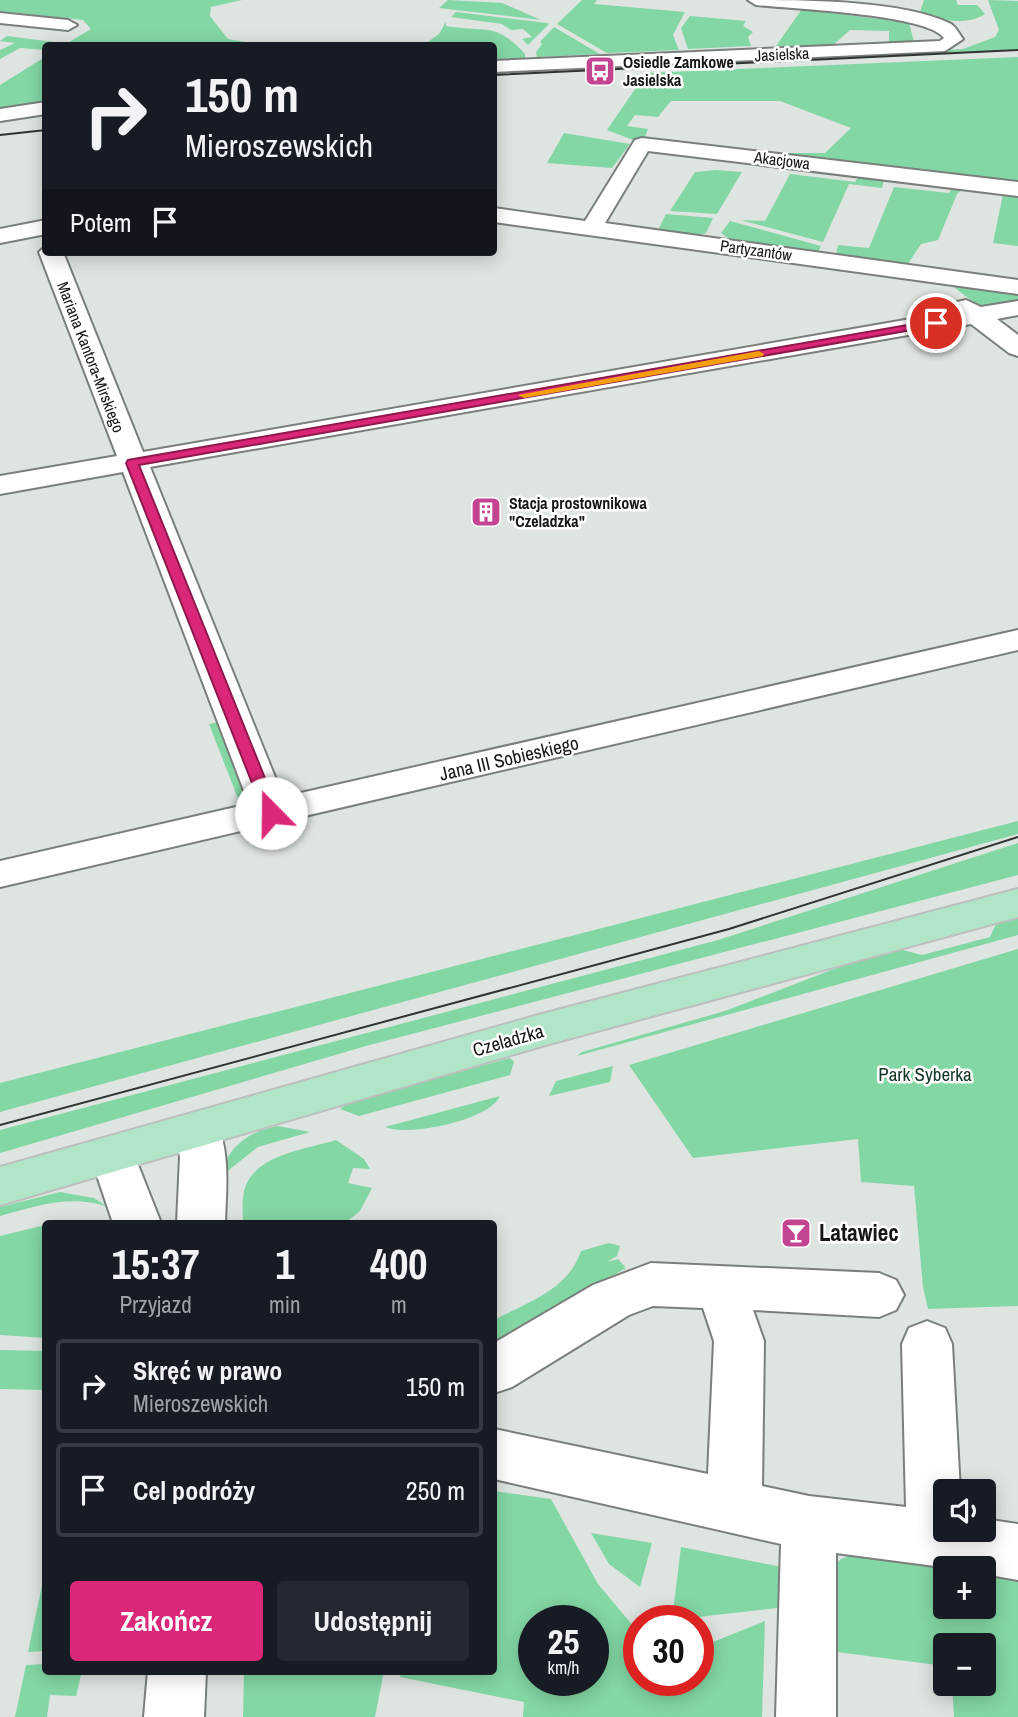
<!DOCTYPE html>
<html lang="pl">
<head>
<meta charset="utf-8">
<style>
  :root { --surface:#171b24; --page:#242831; --text:#f1f3f6; --muted:#9ea1a6; --line:#363941; --accent:#db2777 }
  body { margin:0; font-family:"Archivo Narrow",sans-serif; background:var(--page); color:var(--text); height:100vh; display:flex; flex-direction:column; font-size:26px; white-space:nowrap }
  * { box-sizing:border-box; margin:0 }
  p { font-size:23px; color:var(--muted) }
  .icon { flex:none; width:38px; height:38px; fill:none; stroke:currentColor; stroke-width:2; stroke-linecap:round; stroke-linejoin:round }
  .map { position:relative; flex:1; overflow:hidden }
  .side { position:absolute; left:42px; top:1220px; width:455px; height:455px; display:flex; flex-direction:column; background:var(--surface); border-radius:7px; box-shadow:0 4px 18px #0003 }
  .side>* { flex:none }
  .hud { position:absolute; left:42px; top:42px; width:455px; height:214px; border-radius:7px; box-shadow:0 4px 18px #0003; background:#171b24; color:var(--text); overflow:hidden }
  .fabs { position:absolute; left:933px; top:1479px; display:grid; gap:14px }
  .fabs a { display:grid; place-items:center; width:63px; height:63px; border-radius:7px; background:var(--surface); box-shadow:0 4px 18px #0003; font-size:35px }
  .speed { position:absolute; left:518px; top:1605px; display:flex; gap:14px; font-size:35px; font-weight:700; text-align:center }
  .speed>* { display:grid; place-content:center; width:91px; height:91px; border-radius:50%; background:var(--surface); box-shadow:0 4px 18px #0003; line-height:1 }
  .speed small { font-size:18px; font-weight:400 }
  .speed .limit { border:10px solid #d22; background:#fff; color:#111 }
  .pin { position:absolute; display:grid; place-items:center; width:60px; height:60px; color:#fff; margin:-30px; border:4px solid #fff; border-radius:50%; box-shadow:0 2px 7px #0007 }
  .me { position:absolute; width:77px; margin:-38px; rotate:338deg; stroke-linejoin:round; filter:drop-shadow(0 0 5px #0008) }
  .turn { display:flex; align-items:center; gap:24px; height:147px; padding:0 28px; font-size:32px }
  .turn .icon { width:91px; height:91px; stroke-width:2.5 }
  .turn b { display:block; font-size:49px; line-height:60px }
  .then { display:flex; align-items:center; height:66px; padding:0 28px; background:#0003; gap:14px; font-size:26px }
  .eta { display:flex; justify-content:space-evenly; align-items:center; height:119px; text-align:center }
  .eta b { font-size:42px; font-weight:700; line-height:49px }
  .action { display:flex; gap:14px; margin-top:auto; padding:14px 28px }
  .action a { flex:1; height:80px; border-radius:7px; background:var(--accent); color:#fff; font-size:28px; font-weight:700; line-height:80px; text-align:center }
  .action a+a { background:var(--page); color:var(--text) }
  ul { padding:0; list-style:none }
  li { display:flex; align-items:center; gap:21px; height:94px; margin:0 14px 10px; padding:0 14px; border:4px solid var(--line); border-radius:7px }
  li div { flex:1 }
  li b { display:block; font-size:26px }
  li em { font-style:normal }
  .map>svg:first-child { display:block }
  .green { fill:#83d7a5; fill-rule:evenodd }
  .lines { fill:none; stroke-linecap:round; stroke-linejoin:round }
  .minor-casing { stroke:#7a7f7c; stroke-width:4 }
  .major-casing { stroke:#bdbebe; stroke-width:4 }
  .minor { fill:#fff; fill-rule:evenodd }
  .major { fill:#b1e5c7; fill-rule:evenodd }
  .tram { stroke:#313433; stroke-width:2 }
  .route { fill:#db2777; stroke:#8e194d; stroke-width:2 }
  .slow { fill:#f59e0b }
  .labels { text-anchor:middle; stroke-width:5; stroke-linejoin:round; paint-order:stroke }
  .far-street-label { font-size:16px; fill:#151716; stroke:#fff }
  .far-poi-label { font-size:16px; font-weight:bold; fill:#151716; stroke:#fff; text-anchor:start }
  .street-label { font-size:19px; fill:#151716; stroke:#fff }
  .park-label { font-size:19px; fill:#113622; stroke:#fff }
  .near-poi-label { font-size:23px; font-weight:bold; fill:#151716; stroke:#fff; text-anchor:start }
</style>
</head>
<body>
<div class="map">
<svg width="1018" height="1717" viewBox="0 0 1018 1717">
  <rect width="100%" height="100%" fill="#dee4e0"/>
  <path class="green" d="M0,0h242l-31,7 -1,9 18,23 36,6h-200l27,-16 -8,-9 -83,-9z
    M448,0l54,3 39,17 -102,-12z
    M582,0h15l-3,4 91,8 -12,23 6,15 -72,3 -50,-29z
    M924,0h32l2,5h19l8,9c-17,12 -47,6 -66,1z
    M988,0l30,1v49l-354,16 2,-3 297,-14 32,-12 4,-7z
    M802,9l107,14 5,19 -25,1v-12l-39,-1 -18,16h-56z
    M456,12l91,11 2,1 -21,21 -6,-6 10,-2 -9,-8 -12,1 -9,-6 -51,-7z
    M690,16l56,5 -3,5 10,6 -5,5 3,9 -63,3 -7,-21z
    M446,22v4c40,7 49,-5 79,28v4l-31,5v-17h-72l17,-12z
    M554,27l46,27 -63,3 -1,-5 6,-8 -2,-2z
    M7,36l54,7 -15,3 -1,4 -25,-2 -20,11v-9l15,-7 -15,-2z
    M45,57v46l-45,6v-24z
    M1018,57v128l-233,-32h40l26,-25 -71,-27h-109l-13,16 -23,-2 -8,11 21,3 -3,8 -12,3 -26,-10 39,-57z
    M564,133l66,11 -18,24 -65,-5z
    M716,170l26,2 -25,42 -47,-3 25,-39z
    M790,174l65,8 4,-6 25,3 -2,9 -33,-4 -26,58 -83,-22 25,1z
    M954,185l10,2 -7,7 -19,46 -17,4 -13,20 -72,-10 2,-9 31,3 25,-61 55,6z
    M970,189l48,4v53l-25,-3 10,-49z
    M666,214l47,4 -7,15 -6,2 -42,-5z
    M730,221l91,25 -3,6 -87,-12 -10,-7z
    M951,285l67,7v10l-38,5z
    M219,722l26,71 -3,8 -5,-5 -28,-72z
    M1018,821v13l-1018,278v-29z
    M1018,843v32l-652,171 -366,107v-23l718,-190z
    M1018,918v17l-441,121 5,-4 143,-41 132,-51 42,-11 23,6 68,-18 6,-13z
    M1018,949v357l-90,3 -5,-22 -9,-101 -53,-4 -3,-43 -165,19 -64,-93z
    M510,1058l4,4 -4,13 -151,41 -19,-7 6,-6z
    M613,1066l-3,16 -61,14 7,-15z
    M500,1096c-10,24 -91,41 -115,31z
    M278,1126l32,6 -52,15 -38,30c7,-30 29,-46 58,-51z
    M336,1140l28,19 6,10 -17,-1 -5,15 24,5 -12,23 -15,12h-102c0,-12 -2,-26 3,-38 13,-31 61,-36 90,-45z
    M60,1192l34,6 14,9c-37,-13 -71,-1 -108,9v-9z
    M45,1225v113l-45,-3v-99z
    M609,1243l11,3 -3,10 -10,6 11,-3 8,9 -132,77v-25c34,-18 74,-30 87,-69z
    M0,1350l45,1v39l-45,-1z
    M494,1491l57,8 47,85 41,49v47h59v-32l67,-27 -3,96h-239l1,-15 -124,-25 1,-6h93zM593,1620v60h-59v-60z
    M591,1533l61,10 -12,44 -31,-23z
    M681,1547l101,20 12,39 -122,14z
    M858,1552l102,16h-15v38h39v-34l31,5 3,5v135h-64l-2,-33h32v-39h-39v21l-116,-15 2,-83 10,-9z
    M45,1571v80l-17,1z
    M45,1664l1,7h36l-6,25 -26,-1 -3,22h-32l11,-52z
    M244,1671h140l-9,46h-132z"/>
  <g class="lines">
    <g class="minor-casing">
      <path id="minor" d="M748,0c53,0 153,0 201,23 6,2 10,11 14,16l-18,12 -451,21v-11l446,-20 4,-3c-17,-24 -154,-29 -188,-33z
        M0,13l68,7 9,5 -9,5 -68,-7z
        M46,102v12l-46,7v-12z
        M642,138l376,44v14l-370,-45 -43,72 413,57v14l-524,-72v-14l91,13 50,-81z
        M46,220v14l-46,9v-14z
        M46,246v6h17l80,200 814,-141 -3,-4 3,-5 9,-2 15,7 37,-6v14l-21,4 21,16v21l-9,-3 -38,-29 -821,143 133,330 735,-167v20l-1018,237v-26l249,-57 -126,-332 -123,22v-18l117,-20 -78,-204z
        M198,1112l16,5c17,32 12,71 11,106h-48l3,-66 -5,-27 7,-13z
        M113,1136l16,6 32,81h-48l-23,-68 7,-13z
        M651,1263l228,10 17,7 8,15 -8,15 -17,7 -126,-7 11,31 -2,145 47,10 97,11 -4,-163 7,-16 18,-7 18,7 7,16 8,147h-15v39h39v-11l34,5v56l-34,-6v-6h-34l-114,-15v164h-60l5,-173 -287,-65v-50l214,45 6,-133 -11,-33 -50,-2 -24,9 -117,72 -18,6v-50l99,-58z
        M148,1671h58l-2,46h-60z"/>
    </g>
    <g class="major-casing">
      <path id="major" d="M1018,889v28l-476,129 -542,159v-38l542,-153z"/>
    </g>
    <use href="#minor" class="minor"/>
    <use href="#major" class="major"/>
    <path class="tram" d="M494,75l524,-25
      M0,135l46,-5
      M0,1125l729,-196 289,-92"/>
  </g>
  <path class="route" d="M936,320l6,3 -2,2 -801,140 140,348 -8,5 -6,-2 -139,-353 2,-3z"/>
  <path class="slow" d="M759,351l5,3 -1,2 -239,42 -6,-3z"/>
  <defs>
    <g id="bus-square" transform="scale(1.575)"><rect x="-9" y="-9" width="18" height="18" rx="4" fill="#c34490" stroke="#fff"/><path d="M-5-6H5V4H4V6H2V4H-2V6H-4V4H-5ZM-3.5-4V0h7V-4ZM-3.5 1.2v1.5H-2V1.2ZM2 1.2v1.5H3.5V1.2Z" fill="#fff"/></g>
    <g id="building-square" transform="scale(1.575)"><rect x="-9" y="-9" width="18" height="18" rx="4" fill="#c34490" stroke="#fff"/><path d="M-4-6H4V6H1V3H-1V6H-4ZM-2.5-4.3h1.7v1.8h-1.7ZM.8-4.3h1.7v1.8H.8ZM-2.5-1h1.7V.8h-1.7ZM.8-1h1.7V.8H.8Z" fill="#fff"/></g>
    <g id="bar-square" transform="scale(1.575)"><rect x="-9" y="-9" width="18" height="18" rx="4" fill="#c34490" stroke="#fff"/><path d="M-6-5H6L.8 .8V4.5H3.5V6h-7V4.5H-.8V.8Z" fill="#fff"/></g>
  </defs>
  <g fill-rule="evenodd">
    <use href="#bus-square" x="600" y="71"/>
    <use href="#building-square" x="486" y="512"/>
    <use href="#bar-square" x="796" y="1233"/>
  </g>
  <g class="labels">
    <g class="far-street-label">
      <text transform="translate(782 54) rotate(-3)" y="6">Jasielska</text>
      <text transform="translate(782 160) rotate(7)" y="6">Akacjowa</text>
      <text transform="translate(756 250) rotate(8)" y="6">Partyzantów</text>
      <text transform="translate(91 357) rotate(69)" y="6">Mariana Kantora-Mirskiego</text>
    </g>
    <g class="far-poi-label">
      <text x="623" y="68">Osiedle Zamkowe<tspan x="623" dy="18">Jasielska</tspan></text>
      <text x="509" y="509">Stacja prostownikowa<tspan x="509" dy="18">"Czeladzka"</tspan></text>
    </g>
    <g class="street-label">
      <text transform="translate(509 758) rotate(-13)" y="7">Jana III Sobieskiego</text>
      <text transform="translate(508 1040) rotate(-16)" y="7">Czeladzka</text>
    </g>
    <g class="park-label">
      <text x="925" y="1081">Park Syberka</text>
    </g>
    <g class="near-poi-label">
      <text x="819" y="1241">Latawiec</text>
    </g>
  </g>
</svg>
<div class="fabs">
<a><svg class="icon" aria-label="sound" viewBox="0 0 24 24"><path d="M4 9h4l5-4v14l-5-4H4zM17 9q2 3 0 6"/></svg></a>
<a>+</a>
<a>−</a>
</div>
<div class="speed"><div>25<small>km/h</small></div><div class="limit">30</div></div>
<div class="pin" style="left:936px;top:323px;background:#d93025"><svg class="icon" aria-label="arrive" viewBox="0 0 24 24"><path d="M6 21V4h12l-3 4 3 4H6"/></svg></div>
<svg class="me" style="left:271px;top:813px" viewBox="-20 -20 40 40"><circle r="19" fill="#fff"/><path d="M0-13L10 11 0 6-10 11z" fill="#db2777"/></svg>
<div class="hud">
<div class="turn"><svg class="icon" aria-label="right" viewBox="0 0 24 24"><path d="M7 20v-9h11M14 6l5 5-5 5"/></svg><div><b>150 m</b>Mieroszewskich</div></div>
<div class="then">Potem<svg class="icon" aria-label="arrive" viewBox="0 0 24 24"><path d="M6 21V4h12l-3 4 3 4H6"/></svg></div>
</div>
<section class="side">
<div class="eta">
<div><b>15:37</b><p>Przyjazd</p></div>
<div><b>1</b><p>min</p></div>
<div><b>400</b><p>m</p></div>
</div>
<ul>
<li><svg class="icon" aria-label="right" viewBox="0 0 24 24"><path d="M7 20v-9h11M14 6l5 5-5 5"/></svg><div><b>Skręć w prawo</b><p>Mieroszewskich</p></div><em>150 m</em></li>
<li><svg class="icon" aria-label="arrive" viewBox="0 0 24 24"><path d="M6 21V4h12l-3 4 3 4H6"/></svg><div><b>Cel podróży</b></div><em>250 m</em></li>
</ul>
<div class="action"><a>Zakończ</a><a>Udostępnij</a></div>
</section>
</div>
</body>
</html>
